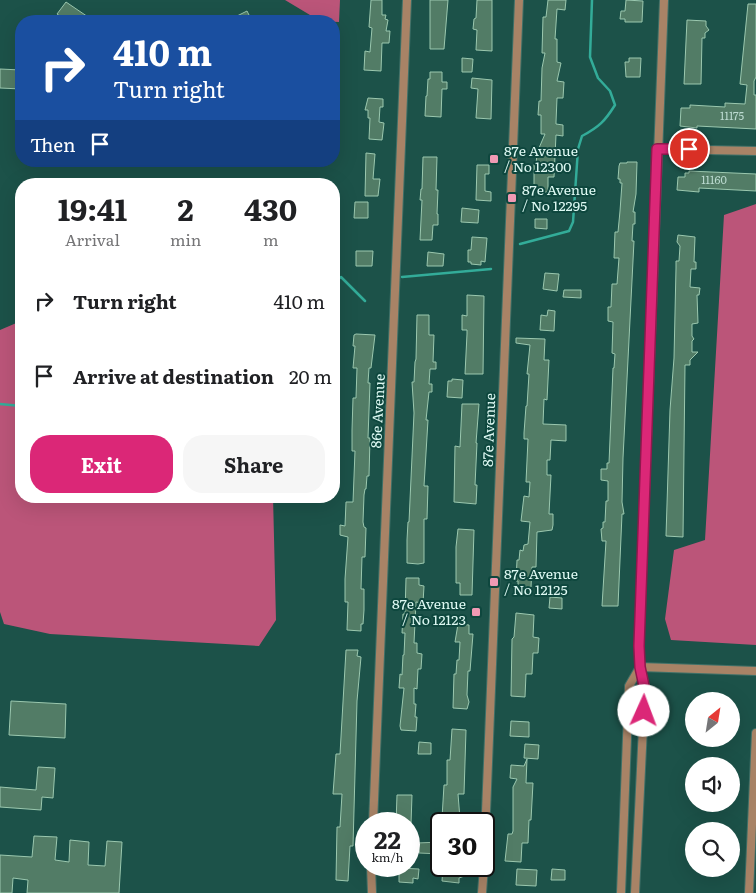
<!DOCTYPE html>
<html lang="en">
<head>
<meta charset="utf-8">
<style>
  :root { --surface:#fff; --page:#f6f6f6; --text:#202124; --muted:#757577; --accent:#db2777 }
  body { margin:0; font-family:Literata,serif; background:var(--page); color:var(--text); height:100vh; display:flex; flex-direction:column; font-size:19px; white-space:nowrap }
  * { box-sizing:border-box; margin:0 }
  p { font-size:16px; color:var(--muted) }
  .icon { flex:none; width:28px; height:28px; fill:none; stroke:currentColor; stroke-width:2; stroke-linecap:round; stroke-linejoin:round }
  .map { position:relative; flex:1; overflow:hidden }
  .drawer { position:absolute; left:15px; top:178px; width:325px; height:325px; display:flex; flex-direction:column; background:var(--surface); border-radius:20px; box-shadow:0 5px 20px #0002 }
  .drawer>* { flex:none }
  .guide { position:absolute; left:15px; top:15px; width:325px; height:152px; border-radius:20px; box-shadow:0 5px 20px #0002; background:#1a4fa0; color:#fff; overflow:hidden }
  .needle { width:32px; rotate:30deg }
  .fabs { position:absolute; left:685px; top:692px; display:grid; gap:10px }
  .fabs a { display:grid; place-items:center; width:55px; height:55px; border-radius:50%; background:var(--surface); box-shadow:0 5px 20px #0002; font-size:25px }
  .speed { position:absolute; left:355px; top:812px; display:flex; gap:10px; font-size:25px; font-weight:700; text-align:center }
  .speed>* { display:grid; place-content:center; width:65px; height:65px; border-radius:50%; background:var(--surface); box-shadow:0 5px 20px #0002; line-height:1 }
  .speed small { font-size:12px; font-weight:400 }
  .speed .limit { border:2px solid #111; border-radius:8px; background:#fff; color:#111 }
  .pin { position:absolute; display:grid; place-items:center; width:42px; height:42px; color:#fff; margin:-21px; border:2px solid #fff; border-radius:50%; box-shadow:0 1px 5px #0007 }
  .me { position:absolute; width:55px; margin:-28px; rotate:2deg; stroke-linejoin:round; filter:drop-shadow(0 0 4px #0008) }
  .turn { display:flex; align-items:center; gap:18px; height:105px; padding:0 15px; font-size:22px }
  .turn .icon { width:65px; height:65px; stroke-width:2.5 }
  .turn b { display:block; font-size:35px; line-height:42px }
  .then { display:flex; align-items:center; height:48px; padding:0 15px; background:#0003; gap:10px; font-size:19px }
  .eta { display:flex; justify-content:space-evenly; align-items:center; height:85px; text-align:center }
  .eta b { font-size:30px; font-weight:700; line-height:35px }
  .primary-button { display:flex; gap:10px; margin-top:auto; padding:10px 15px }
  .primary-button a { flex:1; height:58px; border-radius:20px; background:var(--accent); color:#fff; font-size:20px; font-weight:700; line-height:58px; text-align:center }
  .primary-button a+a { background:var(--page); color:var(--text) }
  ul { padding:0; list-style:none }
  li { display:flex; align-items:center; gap:15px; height:75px; padding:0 15px }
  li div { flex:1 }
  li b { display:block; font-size:19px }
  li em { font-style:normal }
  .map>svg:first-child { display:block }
  .forest { fill:#bb5579 }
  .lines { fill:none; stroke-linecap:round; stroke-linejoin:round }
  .stream { stroke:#33ac99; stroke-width:2.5 }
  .building { fill:#527c66; stroke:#9bc8af }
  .minor-casing { stroke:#3f7068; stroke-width:10 }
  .minor { stroke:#a88366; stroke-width:8 }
  .route-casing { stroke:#8e194d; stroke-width:12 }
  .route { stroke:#db2777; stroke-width:9 }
  .poi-dot { fill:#f09ab4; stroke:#0e473e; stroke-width:2 }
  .labels { text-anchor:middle; stroke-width:4; stroke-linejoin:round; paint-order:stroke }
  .number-label { font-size:11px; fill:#bbdad0 }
  .poi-label { font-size:14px; fill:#def9f3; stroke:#0e473e; text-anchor:start }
  .street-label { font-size:14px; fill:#def9f3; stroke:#0e473e }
</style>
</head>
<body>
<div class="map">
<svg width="756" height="893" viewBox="0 0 756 893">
  <rect width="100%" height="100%" fill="#1c5249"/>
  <path class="forest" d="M285,0h55l-1,22 -19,-1z
    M756,204v441l-85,-5 -6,-21 9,-69 31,-10 19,-325z
    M21,321v175h252l3,124 -17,26 -209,-12 -46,-10 -4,-12v-282z"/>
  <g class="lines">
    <path class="stream" d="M520,244l49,-13 4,-9 5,-73 4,-13c17,-9 23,-15 33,-31l-5,-14 -12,-13 -8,-21 2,-57
      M402,277l89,-8
      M334,282l7,-5 24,24
      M0,404l21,2"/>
  </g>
  <path class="building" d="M371,0h11v15h4l-1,4 3,1 -2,11h4l-1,12h-7l-1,28 -17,-1 1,-19 5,1 2,-24 -3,-1z
    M430,0h18l-4,49h-14z
    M477,0h15v51l-16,-1 1,-20 -4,-1 1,-10 2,-1z
    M548,0h18l-1,10 -8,-1 -2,30h2v23l4,1 -4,18 7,1 -1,16h-6l-1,24v2l7,1v11l-7,-1 -2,42h-6v15h-14v-28h2l1,-10h2v-6l6,-14h-4v-19h-3l1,-14h2l1,-33 3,-15h-3l1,-36h3z
    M626,0l17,1 -1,21h-17v-3h-5l1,-8h4z
    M66,2l28,19h-27l-10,-7z
    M748,4h8v73l-2,4v14h2v34l-59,-3v2l-17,-2 1,-18h9v-3l35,2v-4l20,1 2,-19 -7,-1z
    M247,11l5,10h-25z
    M687,20l19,1v5l3,4 -4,3v5h-3l-1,46h-17z
    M462,58l11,1 -1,13h-10z
    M629,58h12l-1,19h-14l-1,-15h4z
    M0,69l21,1v19l-21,-1z
    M430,72h12v10h5v7h-5l-1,28 -16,-1 1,-20h1l1,-17h2z
    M472,78l20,2 -1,39 -15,-1 2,-29 -7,-1z
    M368,98l15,1v8h-3l-1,15 5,1 -2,17 -13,-1 1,-21h-2v-8h-3z
    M366,153l9,1 -2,25h7l-2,17h-13z
    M423,157h14l-1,33h2l-1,24h1v11h-5l-1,15h-12l2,-40h-2l1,-11h1z
    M627,162h10l-1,32 -3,18h2v12h-2l-1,17h2l-11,217 -1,44 2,12h-2l-4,92h-16l4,-65h-4l-1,-12 2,-1v-6h2l1,-21h2v-20l-7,-1v-11h6v-6h2l4,-95h1l1,-14 -3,-1 1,-31 -5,-1v-14h3l1,-23h5l2,-26h-5l1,-26h3l2,-21 2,-28h-2v-4h-2l1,-13 1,-3h7z
    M477,165h12v9h-4v17l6,1v9l-15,-1z
    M689,171l67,3v17l-57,-3v4l-22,-2 1,-13h7v-4h4z
    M355,202h13v16h-14z
    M462,208l17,2 -1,13 -17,-1z
    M535,219h12v10l-12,-1z
    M678,235l17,2 -1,25h2v7h-5l-1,18 10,1 -1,7h-2l1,28 -6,1v12l2,3 -2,2v11h6l-8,8v5h-5l-2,172 -17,-1 4,-126 4,-52 2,-90v-7h3l1,-15 -3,-4z
    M472,237l15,1 -2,24 -4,-1v4l-10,-1v-2h-3v-12h3z
    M356,251h17l-1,15h-16z
    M428,252l16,2 -1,12h-16z
    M545,273l14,1 -2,17 -14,-2z
    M564,290h17v8l-18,-1z
    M467,295l17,1 -1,78h-18l2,-40v-4h-5v-15l5,1z
    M548,310l7,1 -1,20 -14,-1 1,-15 6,1z
    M417,315h12v20h5l-1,27h3v7h-6l-1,15h3v8h-3l-3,28h2l-4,66h4l-1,33h-3v44l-6,1 -11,-1v-23l1,-18h1l5,-109 -2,-31h2l1,-20 1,-3z
    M356,334l19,1 -4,33h-2l-1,15h2l-2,55h2l-1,38h-2l-1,13h-1l-1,6 -1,27 1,5 2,1 -1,29h-3l-1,32h3v21l-1,14h-2v7l-14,-1 1,-28h-3v-23l3,-42 -8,-2v-10l5,1 1,-24h7l2,-51h-3v-21l1,-32h3l1,-30h-4l2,-22h-2l1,-11z
    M516,338l29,1 -1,21h5l-2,40 -3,-1 -1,25 23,1v16l-15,-1 -1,20h-3v15h4l-2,39h4v11l-1,5 -15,2 -1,35h-4l-1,20h-13v-6h-2l1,-21h2l1,-10 3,1 1,-6 4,-1 2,-22 -9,-1 3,-25 5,1 1,-15h-4l2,-43h-4v-6l2,-27h1l2,-32h-2l3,-29 -14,-2z
    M452,379l11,1 -1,18 -15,-1 1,-16h4z
    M462,404h17l-3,39h1l-2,42h2l-1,19 -22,-2 1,-56 5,1z
    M458,529l16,1 -2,65h-12v-12h-4v-36z
    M406,578h13v7l5,1 -1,17 -7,-1 -2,41h3v10l5,1 -1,15h-3l-1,20 -3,-1v16h2l-1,13h2l-1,14 -15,-1 -1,-4 4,-38h-5l1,-14 2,1 1,-20h1l1,-22h-3l1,-19h2z
    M550,597l12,1v11l-13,-1z
    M516,613l18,2 -1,22 6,1 -1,15h-5l-1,21h-6l-1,23 -14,-1 1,-57 2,-2z
    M458,624l11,1v9h4l-3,37h-2l-1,24 2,7 -2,7 -14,-1 1,-34h2l1,-14h2l1,-18h-5z
    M346,650h12l-1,6 4,1 -4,44 -4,145h-3l-2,35 -12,-1 1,-53h3l2,-33h-9l3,-40h4z
    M11,701l55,3 -1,34 -56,-3z
    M511,721l18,1v15l-19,-1z
    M452,729l14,1 -2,64h-6l2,25 -18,-1 2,-33h3v-25h3z
    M419,742l12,1v11h-13z
    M525,744l14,1 -1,14 -14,-1z
    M527,759l-1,24h7l-2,37h-2l-1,23h-6l-1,19 -16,-1 3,-27h4l1,-3v-44l4,-8 -7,-1 1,-13 13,1z
    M38,767l17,1 -2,30 -11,-1 -1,13 -41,-3v-20l36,3z
    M397,795h15l-1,29h-15z
    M34,836l23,1 -2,23 14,2 1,-22 19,2 -1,23 17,1 2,-25 15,1 -3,51h-92l1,-13 -15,-2 -1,15h-12v-38l32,2z
    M441,842v12l-22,-1v-2l-3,-1 1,-7z
    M443,866h16v3l8,6 -8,3v5l-17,-2z
    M399,868l20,1 -1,10 -5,-1v5l-14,-1z
    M517,869l20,1 -1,16 -20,-1z
    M552,869l13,1v10h-14z"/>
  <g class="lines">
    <g class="minor-casing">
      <path id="minor" d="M657,149l99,2
        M640,667l116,4
        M373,824l34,-824
        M484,861l35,-861
        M371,866l1,27
        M482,893l2,-27
        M621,893l8,-207 11,-19
        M635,893l10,-207 -5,-19 -1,-21 25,-646
        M749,893l7,-160"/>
    </g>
    <use href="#minor" class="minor"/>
  </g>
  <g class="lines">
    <g class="route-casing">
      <path id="route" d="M644,711v-25l-4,-19 -1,-21 18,-497h32"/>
    </g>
    <use href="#route" class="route"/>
  </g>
  <g class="poi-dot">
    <rect x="489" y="154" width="10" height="10" rx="2.5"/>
    <rect x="507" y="193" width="10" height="10" rx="2.5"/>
    <rect x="489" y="577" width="10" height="10" rx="2.5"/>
    <rect x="471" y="607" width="10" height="10" rx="2.5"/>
  </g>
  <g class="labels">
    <g class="number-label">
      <text x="732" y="120">11175</text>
      <text x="714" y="184">11160</text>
    </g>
    <g class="poi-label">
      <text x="504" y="156">87e Avenue<tspan x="504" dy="16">/ No 12300</tspan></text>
      <text x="522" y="195">87e Avenue<tspan x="522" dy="16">/ No 12295</tspan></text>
      <text x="504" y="579">87e Avenue<tspan x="504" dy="16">/ No 12125</tspan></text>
      <text x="466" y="609" text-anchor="end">87e Avenue<tspan x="466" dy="16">/ No 12123</tspan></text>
    </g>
    <g class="street-label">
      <text transform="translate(378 411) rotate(-87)" y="5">86e Avenue</text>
      <text transform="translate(489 430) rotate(-88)" y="5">87e Avenue</text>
    </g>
  </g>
</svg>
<div class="fabs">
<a><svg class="needle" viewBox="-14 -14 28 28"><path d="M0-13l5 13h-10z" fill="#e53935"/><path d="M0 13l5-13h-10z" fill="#757577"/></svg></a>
<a><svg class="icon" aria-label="sound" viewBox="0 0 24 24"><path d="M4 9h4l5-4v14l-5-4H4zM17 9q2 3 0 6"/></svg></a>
<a><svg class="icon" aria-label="search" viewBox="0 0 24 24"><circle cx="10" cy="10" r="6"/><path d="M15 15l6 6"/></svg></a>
</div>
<div class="speed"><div>22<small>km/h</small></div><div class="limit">30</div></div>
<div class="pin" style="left:689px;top:149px;background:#d93025"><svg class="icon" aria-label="arrive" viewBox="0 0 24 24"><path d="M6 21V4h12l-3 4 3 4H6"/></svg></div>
<svg class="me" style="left:644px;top:711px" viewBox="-20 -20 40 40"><circle r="19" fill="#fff"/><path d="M0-13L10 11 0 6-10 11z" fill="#db2777"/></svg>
<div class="guide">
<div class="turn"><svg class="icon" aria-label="right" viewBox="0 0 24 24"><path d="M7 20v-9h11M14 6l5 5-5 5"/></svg><div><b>410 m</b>Turn right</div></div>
<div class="then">Then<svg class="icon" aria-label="arrive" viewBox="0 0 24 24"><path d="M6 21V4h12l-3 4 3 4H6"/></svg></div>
</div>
<section class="drawer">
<div class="eta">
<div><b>19:41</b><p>Arrival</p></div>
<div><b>2</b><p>min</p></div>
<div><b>430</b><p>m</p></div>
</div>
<ul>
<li><svg class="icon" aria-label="right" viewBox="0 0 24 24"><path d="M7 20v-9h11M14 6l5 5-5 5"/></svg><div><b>Turn right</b></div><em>410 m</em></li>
<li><svg class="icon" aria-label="arrive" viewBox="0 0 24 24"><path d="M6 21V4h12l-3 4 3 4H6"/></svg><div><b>Arrive at destination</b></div><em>20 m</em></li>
</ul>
<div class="primary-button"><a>Exit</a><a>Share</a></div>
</section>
</div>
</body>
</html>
